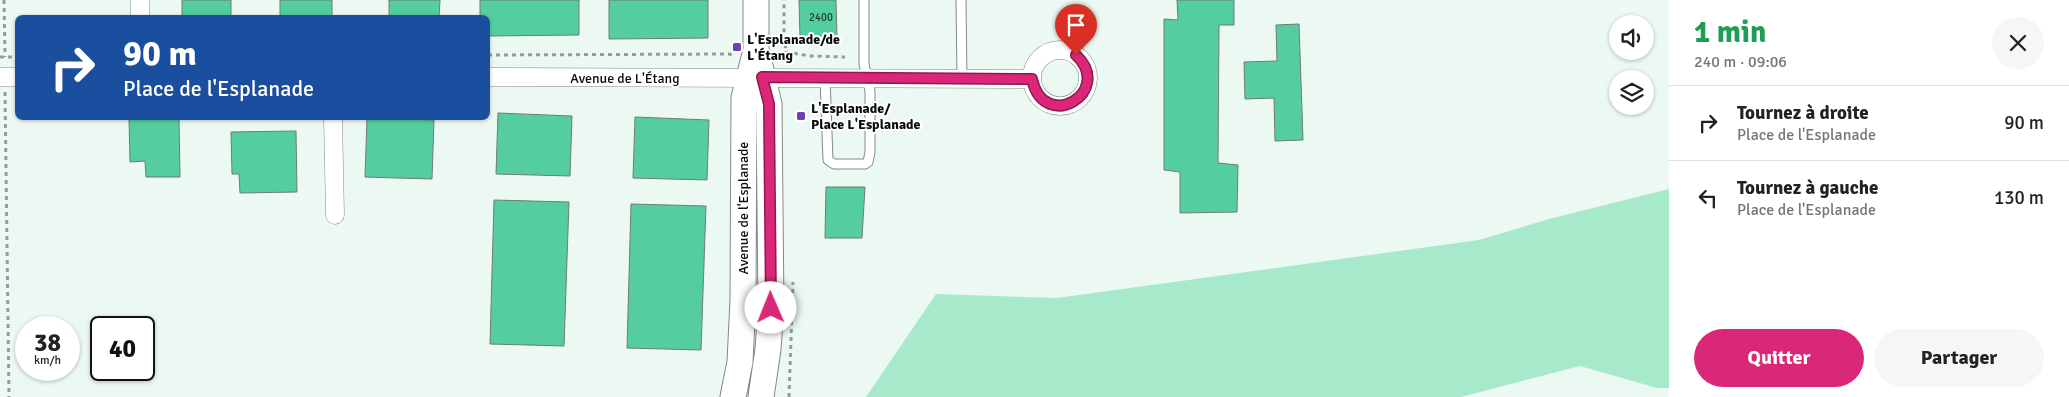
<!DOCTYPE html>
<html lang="fr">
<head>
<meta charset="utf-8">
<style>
  :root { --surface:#fff; --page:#f6f6f6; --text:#222; --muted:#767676; --line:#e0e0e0; --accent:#db2777 }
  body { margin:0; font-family:Signika,sans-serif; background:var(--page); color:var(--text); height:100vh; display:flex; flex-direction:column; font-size:19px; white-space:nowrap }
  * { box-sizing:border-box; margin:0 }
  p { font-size:16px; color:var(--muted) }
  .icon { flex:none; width:28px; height:28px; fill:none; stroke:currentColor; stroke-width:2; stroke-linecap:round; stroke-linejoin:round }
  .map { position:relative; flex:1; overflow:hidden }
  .details { display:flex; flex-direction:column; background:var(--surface); width:400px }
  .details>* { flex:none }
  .hud { position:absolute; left:15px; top:15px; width:475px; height:105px; border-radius:8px; box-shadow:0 1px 4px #0004; background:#1a4fa0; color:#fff; overflow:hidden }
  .tools { position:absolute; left:1609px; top:15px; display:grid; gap:10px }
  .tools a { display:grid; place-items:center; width:45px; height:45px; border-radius:50%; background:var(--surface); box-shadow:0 1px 4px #0004; font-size:25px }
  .speed { position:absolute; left:15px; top:316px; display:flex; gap:10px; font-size:25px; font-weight:700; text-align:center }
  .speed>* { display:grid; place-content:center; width:65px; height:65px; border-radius:50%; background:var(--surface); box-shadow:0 1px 4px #0004; line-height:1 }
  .speed small { font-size:12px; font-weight:400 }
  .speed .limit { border:2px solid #111; border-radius:8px; background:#fff; color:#111 }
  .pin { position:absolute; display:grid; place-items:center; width:42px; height:42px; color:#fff; margin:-51px -21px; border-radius:50% 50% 50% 0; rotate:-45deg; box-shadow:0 0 5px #0007 }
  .pin .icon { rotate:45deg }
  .me { position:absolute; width:55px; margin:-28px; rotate:359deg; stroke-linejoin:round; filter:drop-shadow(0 0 4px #0008) }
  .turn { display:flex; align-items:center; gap:18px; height:105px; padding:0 25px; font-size:22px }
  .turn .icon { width:65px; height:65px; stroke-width:2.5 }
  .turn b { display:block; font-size:35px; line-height:42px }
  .round { display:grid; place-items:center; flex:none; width:52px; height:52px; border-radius:26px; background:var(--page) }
  .summary { display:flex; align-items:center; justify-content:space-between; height:85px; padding:0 25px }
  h1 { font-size:30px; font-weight:700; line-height:38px; color:#1e9e55 }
  .primary-button { display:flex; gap:10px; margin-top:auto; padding:10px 25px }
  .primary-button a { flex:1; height:58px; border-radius:30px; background:var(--accent); color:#fff; font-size:20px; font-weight:700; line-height:58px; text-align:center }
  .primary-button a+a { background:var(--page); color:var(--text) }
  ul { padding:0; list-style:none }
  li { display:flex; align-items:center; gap:15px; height:75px; padding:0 25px; border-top:1px solid var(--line) }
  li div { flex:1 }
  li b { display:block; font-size:19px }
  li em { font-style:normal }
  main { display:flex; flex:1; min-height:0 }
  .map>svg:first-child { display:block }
  .green { fill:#a7e9cb }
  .building { fill:#55ce9f; stroke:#707b75 }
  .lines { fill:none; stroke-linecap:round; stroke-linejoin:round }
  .lane-casing { stroke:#808b85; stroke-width:11 }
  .street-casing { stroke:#808b85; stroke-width:19 }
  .secondary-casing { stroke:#808b85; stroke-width:27 }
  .path { stroke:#949d99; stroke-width:3; stroke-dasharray:4 4; stroke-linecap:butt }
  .lane { stroke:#fff; stroke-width:9 }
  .street { stroke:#fff; stroke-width:18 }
  .secondary { stroke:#fff; stroke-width:25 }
  .route-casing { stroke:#8e194d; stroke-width:12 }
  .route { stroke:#db2777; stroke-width:9 }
  .poi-dot { fill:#6f41b9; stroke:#fff; stroke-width:2 }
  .labels { text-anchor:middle; stroke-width:4; stroke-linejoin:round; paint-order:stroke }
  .number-label { font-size:11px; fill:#1b3c2f }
  .poi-label { font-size:14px; font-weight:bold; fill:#080c0a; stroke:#fff; text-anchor:start }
  .street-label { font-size:14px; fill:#080c0a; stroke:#fff }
</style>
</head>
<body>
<main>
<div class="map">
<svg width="1669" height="397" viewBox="0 0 1669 397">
  <rect width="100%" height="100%" fill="#ecf9f3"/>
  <path class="green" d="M1669,189v199h-12l-77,-22 -119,31h-595l70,-103 121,4 422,-58 70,-21z"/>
  <path class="building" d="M182,0h49v18h-49z
    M280,0h52v18h-52z
    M389,0h51l-1,18h-50z
    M480,0h99v35l-91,1v-18h-8z
    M609,0h99v38l-99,1z
    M799,0h37l1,37 -37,1z
    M1177,0h57v25h-15l-1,138 20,2 -1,47 -57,1v-41l-16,-2v-151l14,1z
    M1299,24l4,116 -28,1 -1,-43 -29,1 -1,-37 33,-1 -1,-36z
    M498,113l74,3 -2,60 -74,-2z
    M635,117l74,3 -2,60 -74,-2z
    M179,118l1,59h-34l-1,-16 -15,1 -1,-43z
    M367,118l67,2 -2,59 -67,-2z
    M296,131l1,61 -57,1 -1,-19h-7l-1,-42z
    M826,187h39l-3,51h-37z
    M494,200l75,2 -5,144 -74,-2z
    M631,204l75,2 -5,144 -74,-2z"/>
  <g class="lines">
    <g class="lane-casing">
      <path id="lane" d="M961,0l1,78
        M825,77l3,83 6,4h31l3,-2 2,-10v-61l-6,-27v-64"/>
    </g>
    <g class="street-casing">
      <path id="street" d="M140,0v18
        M1032 78a28 28 0 1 1 56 0a28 28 0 1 1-56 0Z
        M0,77h18
        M488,77l544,2
        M333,118l2,97"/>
    </g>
    <g class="secondary-casing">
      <path id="secondary" d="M756,0v49l13,55 2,204 -3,41 -7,48
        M733,397l7,-35 3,-62 1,-202 11,-44"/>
    </g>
    <path class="path" d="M4,0l1,57
      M786,52l24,4 35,1
      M488,55l242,-1 3,4
      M0,57h18
      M781,62v-5l5,-5 -2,-17v-35
      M5,92l4,305
      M789,397l4,-115"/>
    <use href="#lane" class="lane"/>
    <use href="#street" class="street"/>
    <use href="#secondary" class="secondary"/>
  </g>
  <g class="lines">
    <g class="route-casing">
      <path id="route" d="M771,308l-2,-204 -7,-27 270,2c12,55 83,13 44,-24"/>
    </g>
    <use href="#route" class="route"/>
  </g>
  <g class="poi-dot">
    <rect x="732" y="42" width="10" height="10" rx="2.5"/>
    <rect x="796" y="111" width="10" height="10" rx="2.5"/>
  </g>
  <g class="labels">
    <g class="number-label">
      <text x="821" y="21">2400</text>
    </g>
    <g class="poi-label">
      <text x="747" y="44">L'Esplanade/de<tspan x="747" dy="16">L'Étang</tspan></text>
      <text x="811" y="113">L'Esplanade/<tspan x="811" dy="16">Place L'Esplanade</tspan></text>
    </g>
    <g class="street-label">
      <text x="625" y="83">Avenue de L'Étang</text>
      <text transform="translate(743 208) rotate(-90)" y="5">Avenue de l'Esplanade</text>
    </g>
  </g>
</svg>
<div class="tools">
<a><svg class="icon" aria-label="sound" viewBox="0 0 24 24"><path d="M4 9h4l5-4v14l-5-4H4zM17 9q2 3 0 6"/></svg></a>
<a><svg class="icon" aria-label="layers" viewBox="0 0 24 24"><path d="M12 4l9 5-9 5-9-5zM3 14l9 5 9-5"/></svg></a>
</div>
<div class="speed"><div>38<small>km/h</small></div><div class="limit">40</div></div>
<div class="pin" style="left:1076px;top:55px;background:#d93025"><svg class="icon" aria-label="arrive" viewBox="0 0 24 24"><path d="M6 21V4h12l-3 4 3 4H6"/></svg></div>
<svg class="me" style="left:771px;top:308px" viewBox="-20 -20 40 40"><circle r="19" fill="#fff"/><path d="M0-13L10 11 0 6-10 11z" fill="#db2777"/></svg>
<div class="hud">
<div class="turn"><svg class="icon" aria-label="right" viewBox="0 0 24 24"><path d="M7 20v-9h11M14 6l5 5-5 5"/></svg><div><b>90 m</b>Place de l'Esplanade</div></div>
</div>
</div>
<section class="details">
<div class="summary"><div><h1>1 min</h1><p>240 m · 09:06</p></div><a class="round"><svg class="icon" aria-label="close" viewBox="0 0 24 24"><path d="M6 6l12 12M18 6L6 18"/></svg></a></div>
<ul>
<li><svg class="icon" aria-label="right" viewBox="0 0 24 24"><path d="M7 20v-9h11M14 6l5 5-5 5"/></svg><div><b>Tournez à droite</b><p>Place de l'Esplanade</p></div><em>90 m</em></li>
<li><svg class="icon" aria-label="left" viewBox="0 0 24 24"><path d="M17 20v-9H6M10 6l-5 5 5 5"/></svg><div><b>Tournez à gauche</b><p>Place de l'Esplanade</p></div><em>130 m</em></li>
</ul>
<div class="primary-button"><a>Quitter</a><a>Partager</a></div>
</section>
</main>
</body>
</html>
